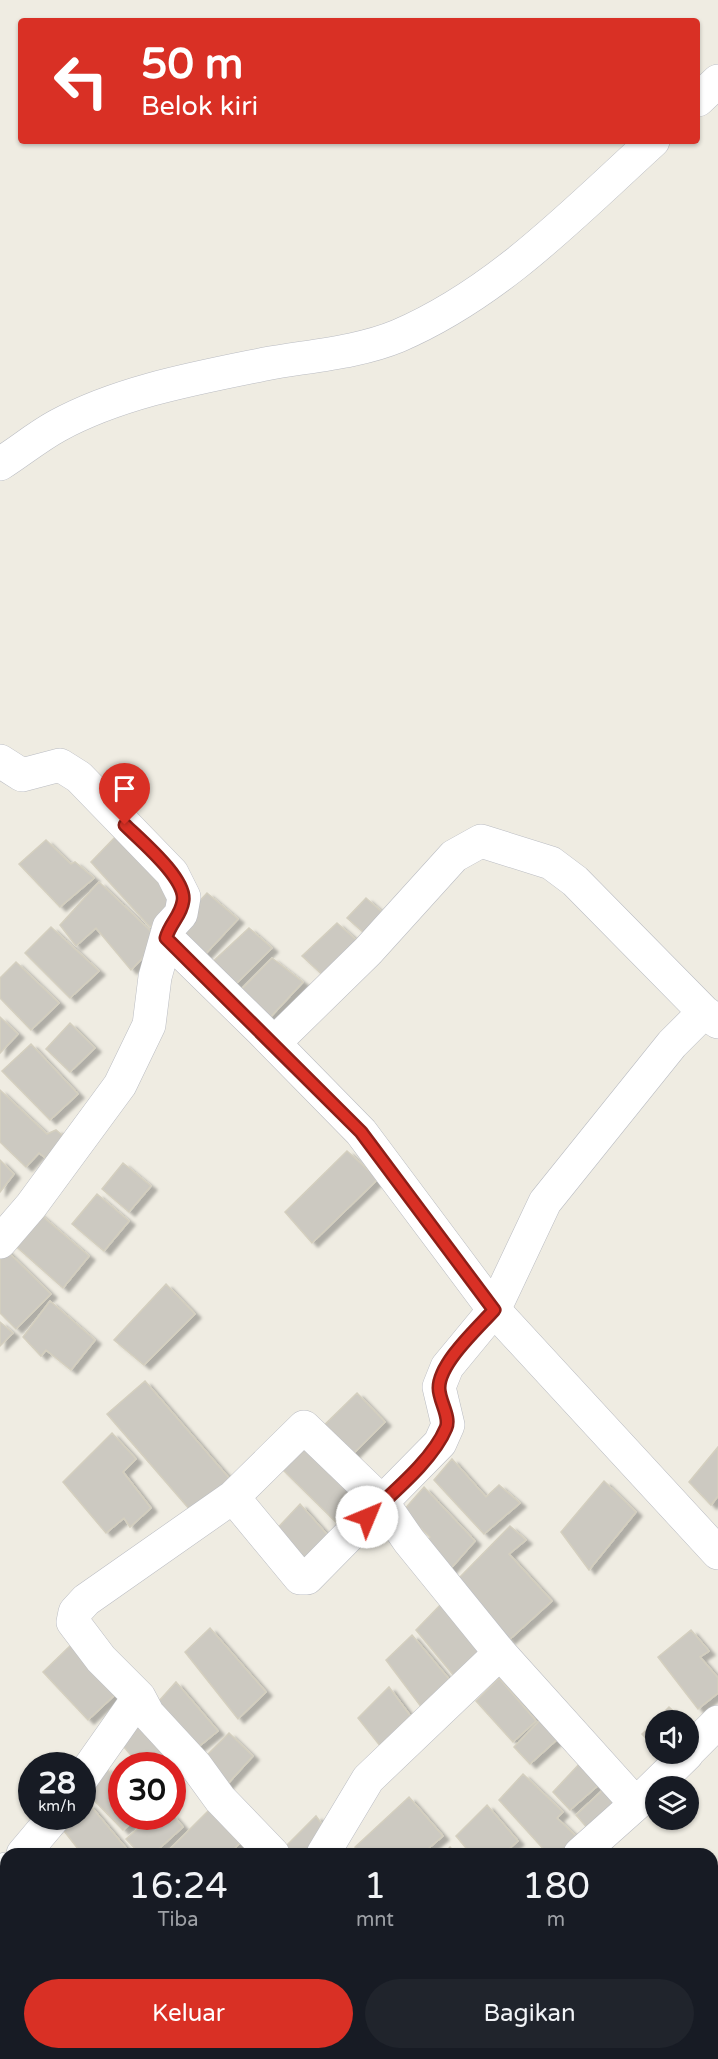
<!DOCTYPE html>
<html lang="id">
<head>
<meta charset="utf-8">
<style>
  :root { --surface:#171b24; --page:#20242c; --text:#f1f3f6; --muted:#9ea1a6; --accent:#d93025 }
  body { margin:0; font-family:"Varela Round",sans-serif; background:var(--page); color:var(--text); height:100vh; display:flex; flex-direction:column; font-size:22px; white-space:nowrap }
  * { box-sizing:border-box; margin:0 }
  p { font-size:20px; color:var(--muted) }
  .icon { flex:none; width:33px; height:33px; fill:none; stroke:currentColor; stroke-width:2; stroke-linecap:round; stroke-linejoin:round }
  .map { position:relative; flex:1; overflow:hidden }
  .panel { position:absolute; left:0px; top:1848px; width:718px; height:212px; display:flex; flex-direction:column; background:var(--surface); border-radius:18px 18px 0 0; box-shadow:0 2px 4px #0004 }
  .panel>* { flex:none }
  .guide { position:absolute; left:18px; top:18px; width:682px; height:126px; border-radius:6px; box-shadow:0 2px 4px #0004; background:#d93025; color:#fff; overflow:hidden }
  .tools { position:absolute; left:645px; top:1710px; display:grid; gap:12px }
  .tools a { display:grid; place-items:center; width:54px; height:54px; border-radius:50%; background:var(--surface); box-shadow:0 2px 4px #0004; font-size:30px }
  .speed { position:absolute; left:18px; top:1752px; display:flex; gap:12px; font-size:30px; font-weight:700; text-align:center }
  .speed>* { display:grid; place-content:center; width:78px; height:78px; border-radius:50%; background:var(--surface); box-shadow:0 2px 4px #0004; line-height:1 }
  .speed small { font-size:15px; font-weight:400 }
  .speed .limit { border:9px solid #d22; background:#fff; color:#111 }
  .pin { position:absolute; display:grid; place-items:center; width:51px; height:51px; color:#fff; margin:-62px -26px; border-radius:50% 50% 50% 0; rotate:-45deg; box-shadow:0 0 6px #0007 }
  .pin .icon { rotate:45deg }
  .me { position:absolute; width:66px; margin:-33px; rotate:45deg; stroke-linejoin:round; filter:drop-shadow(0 0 4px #0008) }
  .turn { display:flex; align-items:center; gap:21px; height:126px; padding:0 24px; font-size:27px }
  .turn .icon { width:78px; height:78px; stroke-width:2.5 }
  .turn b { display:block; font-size:42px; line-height:51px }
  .eta { display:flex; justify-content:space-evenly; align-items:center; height:102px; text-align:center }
  .eta b { font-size:36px; font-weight:600; line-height:42px }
  .button { display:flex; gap:12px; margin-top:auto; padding:12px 24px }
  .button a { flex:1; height:69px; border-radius:36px; background:var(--accent); color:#fff; font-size:24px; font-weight:600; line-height:69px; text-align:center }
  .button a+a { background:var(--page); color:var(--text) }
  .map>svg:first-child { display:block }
  .building { fill:#ccc9c1; stroke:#d4cfbf; stroke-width:1.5; filter:url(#shadow) }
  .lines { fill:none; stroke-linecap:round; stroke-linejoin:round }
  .minor-casing { stroke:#babcc2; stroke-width:34 }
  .minor { stroke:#fff; stroke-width:33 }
  .route-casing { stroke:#8d1f18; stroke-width:15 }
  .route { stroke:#d93025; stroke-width:10 }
</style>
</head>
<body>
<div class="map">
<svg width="718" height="2059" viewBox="0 0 718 2059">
  <defs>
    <filter id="shadow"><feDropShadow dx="6" dy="4" stdDeviation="1.5" flood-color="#0004"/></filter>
  </defs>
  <rect width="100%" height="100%" fill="#efece2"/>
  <path class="building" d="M116,836l62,68 -28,23 -59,-65z
    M46,840l25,24 4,-2 19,16 -34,29 -41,-43z
    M99,882l61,58 -29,30 -35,-42 -20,18 -16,-21z
    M207,893l31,26 -39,42 -27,-31z
    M366,898l25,22 -19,20 -25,-22z
    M337,923l25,22 -34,35 -26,-24z
    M51,927l48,44 -29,27 -45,-45z
    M249,928l23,20 -42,42 -22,-24z
    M272,958l31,24 -39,42 -29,-28z
    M16,962l43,41 -28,27 -31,-32v-20z
    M0,1017l18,17 -18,19z
    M70,1023l25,25 -25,24 -24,-23z
    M31,1044l47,50 -28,26 -48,-49z
    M0,1090l47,44 9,-4 14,12 -19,20 -12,-9 -13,14 -26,-25z
    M347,1151l31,28 -66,64 -27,-31z
    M0,1160l14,14 -14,18z
    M123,1163l28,23 -22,26 -27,-23z
    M97,1194l32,27 -25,30 -32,-27z
    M35,1210l54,46 -26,32 -53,-47z
    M5,1249l46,45 -35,35 -16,-16v-58z
    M166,1284l29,30 -51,51 -30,-25z
    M50,1301l45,39 -24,30 -25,-20 -5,6 -18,-19z
    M0,1322l13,11 -13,13z
    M145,1381l90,104 -38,33 -90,-104z
    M357,1393l28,29 -41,41 -29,-29z
    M112,1433l24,26 -13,13 28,36 -21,19 -6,-9 -18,15 -43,-51z
    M311,1439l63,61 -30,30 -62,-61z
    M718,1447v49l-7,9 -22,-23z
    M452,1459l34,38 13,-12 21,18 -36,31 -50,-54z
    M604,1481l32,31 -47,58 -28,-38z
    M424,1487l51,54 -29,33 -25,-26 9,-11 -27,-26z
    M300,1504l32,36 -30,34 -31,-39z
    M510,1526l16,14 -17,14 43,47 -43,39 -52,-60z
    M442,1603l46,53 -29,26 -43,-52z
    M210,1628l56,64 -28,27 -53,-67z
    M691,1630l18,21 -9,6 18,21v15l-20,16 -40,-52z
    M412,1635l42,50 -29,27 -39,-52z
    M73,1643l46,48 -31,29 -45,-48z
    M499,1678l37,43 -23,21 -37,-41z
    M176,1682l42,49 -26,21 -42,-41z
    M389,1687l23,31 -31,29 -23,-29z
    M669,1707l14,13h-27z
    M137,1712l34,35 -17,19h-14l-26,-31z
    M544,1716l17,20 -31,28 -16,-17z
    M656,1721v28l-14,-15z
    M229,1733l24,23 -30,33 -21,-29z
    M582,1761l20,21 -32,28 -17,-18z
    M104,1767l18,16v33h18l-17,14 -40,-41z
    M523,1774l40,38 -6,6 23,22 -15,14h-17l-49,-54z
    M607,1786l16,15 -33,30 -14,-16z
    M409,1797l34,39 -21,18h-62l-5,-7z
    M216,1803l31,33 -18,18h-64z
    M89,1804l42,50h-49l-21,-27 12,-11h9v-7z
    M487,1805l31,36 -15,13h-32l-15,-18z
    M172,1814l11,13 -30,27h-13l-14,-15 26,-23h20z
    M316,1816l13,18 -19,20h-22l-4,-6z
    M450,1847l6,7h-13z
    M0,1931l6,8v5l-6,5z
    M44,2054h17l-6,5h-5z
    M76,2054h44l5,5h-55z
    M172,2054h37l-5,5h-28z"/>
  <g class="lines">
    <g class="minor-casing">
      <path id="minor" d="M698,100l20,-19
        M0,464c19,-12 37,-27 57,-38 62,-34 139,-48 208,-62 43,-8 92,-11 133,-28 100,-43 176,-123 255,-195
        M0,761l22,14 38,-10 19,12 93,96 12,24 -3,17 -12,13 -14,50 -6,48 -29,60 -89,121 -31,36
        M167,938l94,92 100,102 133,178 224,243
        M274,1043l94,-92 86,-95 27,-15 70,22 24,18 129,131 14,10
        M233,1497l67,81h7l133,-135 8,-18 -9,-38 8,-20 47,-57 51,-108 127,-158 32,-32
        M688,1752l30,-30
        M82,1778l57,-81
        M23,1854l32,-38
        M273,1854l-53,-55 -24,-33 -48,-52 -9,-17 -38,-38 -28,-37 2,-10 11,-12 147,-103 71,-70 78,75 27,39 91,112 136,151
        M323,1854l45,-75 132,-126
        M580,1854l56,-50 51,-50
        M0,1874l6,-5
        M0,2053l5,6
        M262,2059l8,-5"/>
    </g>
    <use href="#minor" class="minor"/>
  </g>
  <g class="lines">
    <g class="route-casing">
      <path id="route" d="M125,825c15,15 62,54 58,76 -2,15 -13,22 -17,37l195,194 133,178c-16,18 -55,53 -55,78 0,13 12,29 7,40 -13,32 -54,65 -79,89"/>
    </g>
    <use href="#route" class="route"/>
  </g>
</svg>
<div class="tools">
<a><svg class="icon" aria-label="sound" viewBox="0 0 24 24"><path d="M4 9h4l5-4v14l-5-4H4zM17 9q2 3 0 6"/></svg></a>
<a><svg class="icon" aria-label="layers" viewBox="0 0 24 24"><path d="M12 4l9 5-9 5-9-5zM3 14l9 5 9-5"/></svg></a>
</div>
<div class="speed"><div>28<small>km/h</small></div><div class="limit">30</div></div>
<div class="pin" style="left:125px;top:825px;background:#d93025"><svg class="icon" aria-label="arrive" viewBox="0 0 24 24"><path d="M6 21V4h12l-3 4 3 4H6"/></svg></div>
<svg class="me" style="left:367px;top:1517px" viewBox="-20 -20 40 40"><circle r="19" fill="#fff"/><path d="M0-13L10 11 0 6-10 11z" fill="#d93025"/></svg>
<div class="guide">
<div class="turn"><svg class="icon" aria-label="left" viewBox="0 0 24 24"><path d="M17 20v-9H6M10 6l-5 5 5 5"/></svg><div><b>50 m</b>Belok kiri</div></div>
</div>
<section class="panel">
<div class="eta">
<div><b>16:24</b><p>Tiba</p></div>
<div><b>1</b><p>mnt</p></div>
<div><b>180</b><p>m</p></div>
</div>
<div class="button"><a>Keluar</a><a>Bagikan</a></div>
</section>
</div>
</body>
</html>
